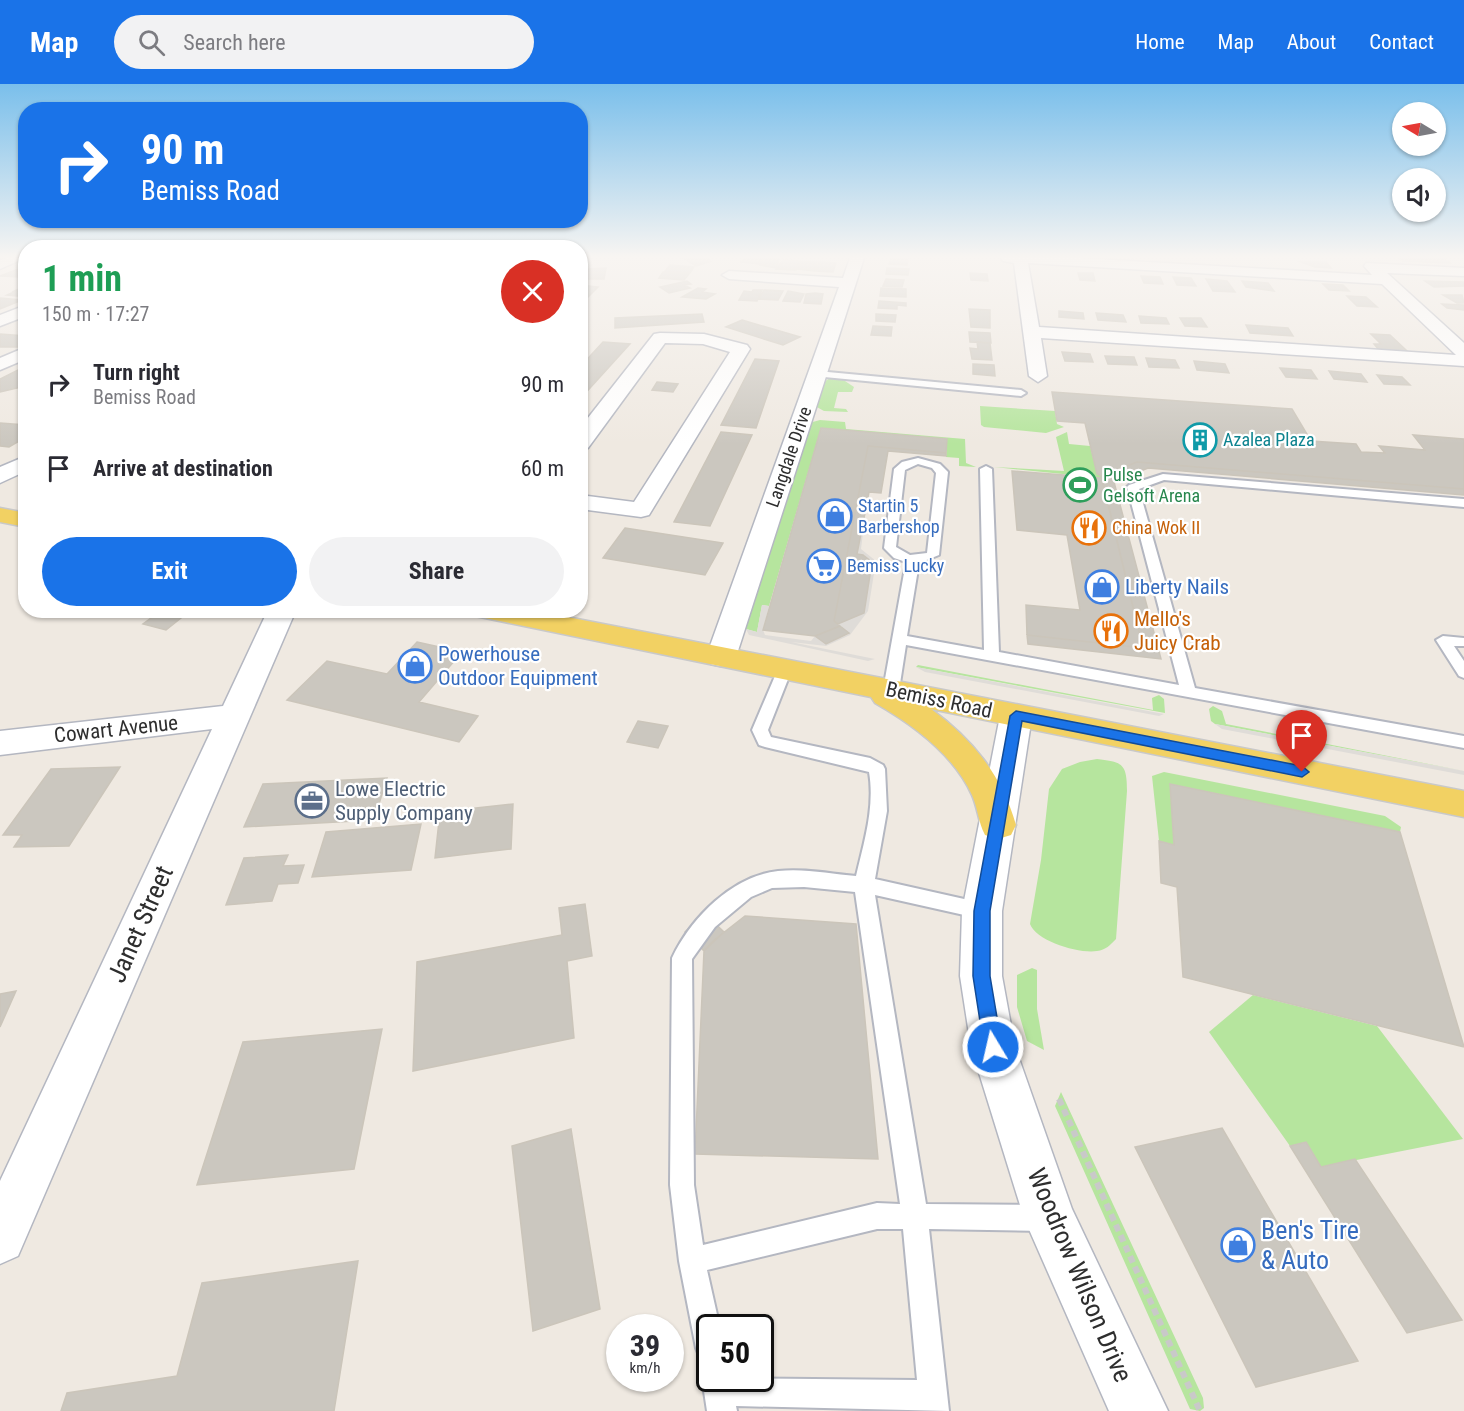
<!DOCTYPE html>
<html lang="en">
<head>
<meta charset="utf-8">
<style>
  :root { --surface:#fff; --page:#f2f2f3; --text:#2b2b33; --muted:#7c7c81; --accent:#1a73e8 }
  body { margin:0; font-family:"Roboto Condensed",sans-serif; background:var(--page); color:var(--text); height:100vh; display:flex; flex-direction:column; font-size:22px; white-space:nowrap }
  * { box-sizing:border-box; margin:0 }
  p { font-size:20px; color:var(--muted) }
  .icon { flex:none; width:33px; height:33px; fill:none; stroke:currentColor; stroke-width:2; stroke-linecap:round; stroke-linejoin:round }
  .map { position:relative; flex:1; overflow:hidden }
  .sheet { position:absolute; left:18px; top:156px; width:570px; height:378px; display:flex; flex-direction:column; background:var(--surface); border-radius:24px; box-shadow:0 2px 4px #0004 }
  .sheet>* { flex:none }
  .top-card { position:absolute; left:18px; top:18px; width:570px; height:126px; border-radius:24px; box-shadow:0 2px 4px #0004; background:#1a73e8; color:#fff; overflow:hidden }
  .needle { width:39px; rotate:280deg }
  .fabs { position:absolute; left:1392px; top:18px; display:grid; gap:12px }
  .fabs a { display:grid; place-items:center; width:54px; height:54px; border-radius:50%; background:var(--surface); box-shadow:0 2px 4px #0004; font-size:30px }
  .speed { position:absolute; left:606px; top:1230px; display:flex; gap:12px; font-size:30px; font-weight:700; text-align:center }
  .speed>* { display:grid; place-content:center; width:78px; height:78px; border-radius:50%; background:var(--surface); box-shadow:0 2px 4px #0004; line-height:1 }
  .speed small { font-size:15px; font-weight:400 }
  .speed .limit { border:3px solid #111; border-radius:9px; background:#fff; color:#111 }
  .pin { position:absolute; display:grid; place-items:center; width:51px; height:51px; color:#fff; margin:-62px -26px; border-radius:50% 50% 50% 0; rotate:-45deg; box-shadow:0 0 6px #0007 }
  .pin .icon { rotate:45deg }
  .me { position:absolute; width:66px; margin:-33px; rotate:351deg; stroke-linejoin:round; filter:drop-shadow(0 0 4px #0008) }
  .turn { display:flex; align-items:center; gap:21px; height:126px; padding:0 24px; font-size:27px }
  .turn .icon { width:78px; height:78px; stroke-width:2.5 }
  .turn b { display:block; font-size:42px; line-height:51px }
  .round { display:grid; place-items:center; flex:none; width:63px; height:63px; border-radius:32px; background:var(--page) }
  .head { display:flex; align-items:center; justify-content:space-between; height:102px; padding:0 24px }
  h1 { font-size:36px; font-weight:700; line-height:45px; color:#1e9e55 }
  .cta { display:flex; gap:12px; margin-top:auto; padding:12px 24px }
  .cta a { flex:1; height:69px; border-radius:36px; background:var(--accent); color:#fff; font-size:24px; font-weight:700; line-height:69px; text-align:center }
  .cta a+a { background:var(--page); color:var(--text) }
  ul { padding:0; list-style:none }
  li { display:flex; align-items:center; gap:18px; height:84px; padding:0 24px }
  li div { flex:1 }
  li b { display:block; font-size:22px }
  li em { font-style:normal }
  header { display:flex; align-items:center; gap:36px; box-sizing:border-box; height:84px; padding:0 30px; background:var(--accent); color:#fff }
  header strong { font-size:28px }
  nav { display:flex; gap:33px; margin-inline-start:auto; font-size:21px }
  .search { width:420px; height:54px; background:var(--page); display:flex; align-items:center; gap:15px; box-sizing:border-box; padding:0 21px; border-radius:33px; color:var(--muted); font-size:22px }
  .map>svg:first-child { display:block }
  .green { fill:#b6e59e }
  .plaza { fill:#dfdcd8 }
  .building { fill:#cbc7bf; stroke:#cbc5ba; stroke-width:1.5 }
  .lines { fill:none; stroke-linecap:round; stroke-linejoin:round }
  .service-casing { stroke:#b4b7c1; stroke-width:4 }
  .minor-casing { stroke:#b4b7c1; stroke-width:3 }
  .secondary-casing { stroke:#b4b7c1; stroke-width:3 }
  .primary-casing { stroke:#c9c9c9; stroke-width:3 }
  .path { stroke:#c9c9c9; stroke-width:6; stroke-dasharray:7 4.5; stroke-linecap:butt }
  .service { fill:#fff; fill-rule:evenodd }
  .minor { fill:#fff; fill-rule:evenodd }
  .secondary { fill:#fff; fill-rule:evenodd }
  .primary { fill:#f2d163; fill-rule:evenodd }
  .route { fill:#1a73e8; stroke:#114b97; stroke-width:1.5 }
  .labels { text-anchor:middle; stroke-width:4.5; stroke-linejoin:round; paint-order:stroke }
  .far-culture-label { font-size:18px; fill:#0d838f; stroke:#fff; text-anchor:start }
  .far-street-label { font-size:18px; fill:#2e2e2e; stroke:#fff }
  .far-leisure-label { font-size:18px; fill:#27864d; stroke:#fff; text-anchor:start }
  .far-shop-label { font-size:18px; fill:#366cbe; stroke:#fff; text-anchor:start }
  .far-food-label { font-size:18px; fill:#c56008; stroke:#fff; text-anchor:start }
  .shop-label { font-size:21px; fill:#366cbe; stroke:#fff; text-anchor:start }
  .food-label { font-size:21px; fill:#c56008; stroke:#fff; text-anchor:start }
  .street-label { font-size:21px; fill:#2e2e2e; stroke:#fff }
  .service-label { font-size:21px; fill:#4e5e75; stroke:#fff; text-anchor:start }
  .near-street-label { font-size:26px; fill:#2e2e2e; stroke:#fff }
  .near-shop-label { font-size:26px; fill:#366cbe; stroke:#fff; text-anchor:start }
</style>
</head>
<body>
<header>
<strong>Map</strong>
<div class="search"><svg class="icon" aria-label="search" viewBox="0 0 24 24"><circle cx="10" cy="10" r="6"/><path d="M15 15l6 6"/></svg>Search here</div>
<nav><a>Home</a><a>Map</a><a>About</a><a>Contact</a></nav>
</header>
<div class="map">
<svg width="1464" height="1327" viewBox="0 0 1464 1327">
  <rect width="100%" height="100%" fill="#efe9e1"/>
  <path class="green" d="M832,293l10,2 12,8 -2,5h-14l-4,16 12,1 2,3 -24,-1 -9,-5 7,-23z
    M980,322l75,5 2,13 7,3 -18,6 -62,-6 -3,-2z
    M820,336l25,2 1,7 119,10 1,24 10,4 -17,-1v-8l-13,-1 1,-18 -126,-11 -52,178 -7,-1 -5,27 -11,-3 1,-11 62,-195z
    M1067,348l2,12 21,2 7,27 4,1 1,4 -108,-11 70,4 -8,-34z
    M918,581l235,45 -1,-12 7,-3 5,4 1,14 -249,-46z
    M1213,622l9,5 4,13 238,47 -249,-47 -4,-3 -2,-12z
    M1097,675c25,3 30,4 30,32l-11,148c-6,6 -10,11 -19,12 -18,3 -61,-10 -67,-27l11,-64 8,-71 13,-20 18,-7z
    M1164,688l221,44 16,11 -1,5 -230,-48 4,61 -15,-4 -7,-65z
    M1032,884l5,2v39l7,41 -17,-9 -10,-34v-32z
    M1253,911l124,31 86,113 -142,28 -15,-25 -16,4 -81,-114z
    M1061,1008l142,306 1,10 -4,3 -10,-2 -135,-303z"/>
  <path class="plaza" d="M867,417l-6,48 15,12 -8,50 -18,24 -24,11 -35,-4 84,17 -7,2 -119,-26 -3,-6 11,3 5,-27 7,1 -6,24 2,5 46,6 4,-5 11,8 23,-10 -11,-10 26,-11 8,-51 -8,-7 -7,-1z
    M916,583l248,47 -5,2 -234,-44z
    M1215,640l249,47v4l-242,-46z"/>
  <path class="building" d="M683,174h22l6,3 -15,5z
    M744,174h18l-3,6 -18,-2z
    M763,174l16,1 -3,9 -16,-3z
    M891,174l17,1 -1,6 -18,-1z
    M1399,174h44l7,5 -47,-2z
    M783,176l17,1 -4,9 -20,-1z
    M801,177l16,1 -3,9 -16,-2z
    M1298,177l28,1 5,6 -16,-1z
    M819,178l17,1 -3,9 -18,-1z
    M670,181l24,2 -4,6 -25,-2z
    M26,182v9l-5,2 -21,-1z
    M606,184l-2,11h-24l6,-10z
    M887,184l22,1 -1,6 -22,-1z
    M663,188l26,2 -5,6 -25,-2z
    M970,189l17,1 1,7 -17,-1z
    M1078,189h15l2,8 -15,-1z
    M1141,192l19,1 3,7 -19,-1z
    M1173,193l18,1 5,8 -19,-1z
    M886,195l18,1 -2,7 -19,-1z
    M1206,195l21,2 8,11 -22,-1z
    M687,197l4,3 -7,1 6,3 -21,5 -9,-6z
    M1242,197l26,2 6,8 -28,-4z
    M1425,197l39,1v4l-30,1z
    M1323,200l20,1 6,6 -20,-1z
    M580,201l18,2 -14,14h-4z
    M26,202v11l-19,-2 7,-3h-2z
    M698,204l8,1 -4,3 13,2 -9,5 -24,-2z
    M881,204l25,1v8l-26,-1z
    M753,206h9l-5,11 -18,-1 5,-9 8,1z
    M764,206l19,1 -5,9 -19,-1z
    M788,207l16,3 -4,8 -17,-1z
    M815,209l8,1 -2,10 -17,-1 2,-9z
    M1443,211h19l2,8h-7z
    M1347,212l19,1 11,10 -20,-1z
    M0,214l22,2 -22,9z
    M879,217l27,2v3l-9,-1v4l-19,-1z
    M1442,220l22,1v5l-17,-2z
    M969,225l21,1v18l-19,-1z
    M1059,227l24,2 1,6 -25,-2z
    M1096,229l27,2 3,7 -28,-2z
    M702,230l2,8 -89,6v-10z
    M876,230l20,1 -1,7 -19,-1z
    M1139,232l27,2 3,6 -28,-1z
    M1180,234h21l6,9 -22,-1z
    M742,236l58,17 -17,8 -57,-18z
    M1246,241l42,3 5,8 -43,-3z
    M873,242l19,1 -1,9 -20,-1z
    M969,248l21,1 1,10 -21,-1z
    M0,250l26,2v8l-7,3h-19z
    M1371,250l19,1 17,16 -28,-1 -5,-6h7z
    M603,258l27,2 -50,55v-32z
    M977,258l13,1 2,17 -20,-1 -2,-11 8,1z
    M1062,268l28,2 3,8 -28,-1z
    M1105,272l29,1 3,8 -29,-1z
    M1146,274l29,2 4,8 -30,-1z
    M755,275l24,2 -23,67 -35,-3z
    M1194,277l31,3 4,9 -32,-3z
    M973,280l21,1 1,11 -22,-2z
    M26,282v20l-26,6v-13z
    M1280,284l31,2 6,9 -31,-2z
    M1329,287l32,3 6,8 -33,-3z
    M1377,291l25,2 8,8 -26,-1z
    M657,298l21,2 -5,8 -21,-2z
    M1052,308l240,17 19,32 45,3 5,8 24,1 -6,-7 46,4 -12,-15 51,4v50l-327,-27 -36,14 -4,-2 -12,-51 -28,-2z
    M0,339l26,2v12l-17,10 -9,-1z
    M821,344l126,11 -1,14 -78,-7 -34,175 6,5 -25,10 -52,-6z
    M721,348l31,3 -42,91 -36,-4z
    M868,362l78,7v3l-58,-5 -7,42 -12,-1 -12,62 6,1 9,7 -8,51 -26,11 -4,-3z
    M1137,378l327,27v6l-316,-27 -34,14 47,177 -133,-15 -1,-9 116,13 -42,-172z
    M1012,387l90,7 41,170 -116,-13 -1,-30 54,5 -13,-75 -50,-5z
    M625,444l98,15 -18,32 -102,-17z
    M162,526h29l-25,20 -23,-6z
    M840,542l9,7 -23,11 -11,-8z
    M417,558l45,10 -43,50 59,14 -19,26 -172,-42 40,-39 60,13z
    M638,637l30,5 -10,22 -31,-6z
    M120,683l-51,79 -55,1 8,-12h-19l48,-66z
    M387,694l-13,42 -130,7 19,-43z
    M1170,700l230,48 64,215 -281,-70 -6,-90 -16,-4 -2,-42 15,4z
    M513,720l-2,45 -76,9 5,-46z
    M421,740l-10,46 -99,7 14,-45z
    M288,771l-5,11 21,-1 -6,18 -20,1 -6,17 -46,4 18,-47z
    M585,820l7,52 -25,5 7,77 -161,33 4,-109 145,-27 -3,-27z
    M704,829l20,19 -20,19 -19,-19z
    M745,832l111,8 22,235 -183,-5 9,-203 9,-10z
    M16,907l-16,36v-33z
    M382,945l-28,140 -157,16 46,-143z
    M1222,1044l136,233 -102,26 -121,-240z
    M571,1045l29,180 -67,22 -21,-185z
    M1306,1058l15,25 34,-8 107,161 -55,13 -117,-187z
    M358,1177l-24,150h-273l6,-18 110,-17 25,-93z"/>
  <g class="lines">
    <g class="service-casing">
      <path id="service" d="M817,287l204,19 5,3 -5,3 -207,-20 -2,-2z
        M918,374l22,6 8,8 -9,83 -20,8 -12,73 77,14 -4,-181 6,-3 6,3 7,183 180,33 -52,-198 2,-2 34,-11 301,25v8l-300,-27 -25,9 56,199 269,48v12l-558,-103 -7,45 -3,4h-10l-3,-4 23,-128 -12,-4 -10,-10 10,-79 8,-7zM918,380l14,4 4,5 -9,80 -17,2 -14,-8 9,-77z
        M1443,552l21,2v8h-10l10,15v17l-5,-2 -23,-36z
        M785,580l7,5 -24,61 3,7 99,21 13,7 2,4 2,42 -12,68 107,24 7,2 3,6 -3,6 -7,2 -107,-24 51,309 118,1 9,4 4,9 -4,9 -9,4 -115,-2 20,182 -213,-5 1,5h-30l-5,-33 4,-10 4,-2v12l207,2 -14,-151h-26l-170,41 13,58h-10v34l-10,-4 -4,-10 -17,-87 -9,-76 2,-227c19,-40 60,-82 106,-87 26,-3 53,3 78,5 8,-34 19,-69 13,-104l-104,-25 -6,-2 -7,-15 26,-61zM804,803l51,5 45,312 -23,-1 -174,42 -9,-60 -2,-226 23,-32 36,-30 21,-9z"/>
    </g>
    <g class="minor-casing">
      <path id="minor" d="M6,174h19l-25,11v-9z
        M850,174h14l-128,399 -5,7 -10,2 -10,-2 -5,-7 133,-370 -110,-8 -7,-4 7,-4 114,7z
        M1001,174h78l293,17 -8,-9 2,-3 98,5v8l-77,-3 77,70v23l-423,-28 6,38 -9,6 -9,-6 -15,-113 -11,-2zM1028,179l354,21 74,71 -417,-28z
        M26,221v11l-26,10v-11z
        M660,249l44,1 43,11 3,4 -101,166 -8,2 -61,-8v-14l54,7 96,-150 -27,-8 -38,-1 -77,105 -8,1v-21l74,-94z
        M26,263v12l-26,11v-12z
        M26,372v15l-26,12v-16z
        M268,526h28l-278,646 -18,8v-83l212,-452 -212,26v-24l223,-25z"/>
    </g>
    <g class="secondary-casing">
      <path id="secondary" d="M1016,621l11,3 5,8 -30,195v65l13,71 57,162 96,202h-59l-85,-193 -53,-171 -11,-71 2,-65 38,-195 5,-8z"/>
    </g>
    <g class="primary-casing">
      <path id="primary" d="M0,424l26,5v14l-26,-5z
        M471,526h60l933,181v26l-533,-108c41,30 71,66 85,116l-5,10 -13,4 -13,-4c-7,-13 -7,-27 -13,-40 -18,-40 -60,-71 -97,-92l-4,-6 -386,-79 -10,-2z"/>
    </g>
    <path class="path" d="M1059,1015l141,312"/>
    <use href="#service" class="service"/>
    <use href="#minor" class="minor"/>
    <use href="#secondary" class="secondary"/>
    <use href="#primary" class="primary"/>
  </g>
  <linearGradient id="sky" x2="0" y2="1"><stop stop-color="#7abfeb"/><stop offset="0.48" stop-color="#f8f5f2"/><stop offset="1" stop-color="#f8f5f2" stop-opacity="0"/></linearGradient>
  <rect width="1464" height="360" fill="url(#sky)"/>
  <path class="route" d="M1016,627l286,55 7,6 -7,5 -280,-56 -32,190v65l12,71 -3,6 -6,3 -7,-3 -2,-6 -11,-71 1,-65 36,-195z"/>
  <defs>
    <g id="building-ring" transform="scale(1.725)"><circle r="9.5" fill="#fff" stroke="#0f9aa8" stroke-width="1.5"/><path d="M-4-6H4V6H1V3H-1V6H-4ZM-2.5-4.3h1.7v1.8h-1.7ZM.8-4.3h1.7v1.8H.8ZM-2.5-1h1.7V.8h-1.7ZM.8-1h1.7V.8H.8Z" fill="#0f9aa8"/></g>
    <g id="stadium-ring" transform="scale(1.725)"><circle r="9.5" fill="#fff" stroke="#2e9e5b" stroke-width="1.5"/><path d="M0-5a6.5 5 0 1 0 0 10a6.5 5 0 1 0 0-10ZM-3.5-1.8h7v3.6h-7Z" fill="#2e9e5b"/></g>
    <g id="shop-ring" transform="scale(1.725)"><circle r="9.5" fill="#fff" stroke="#3f7fe0" stroke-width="1.5"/><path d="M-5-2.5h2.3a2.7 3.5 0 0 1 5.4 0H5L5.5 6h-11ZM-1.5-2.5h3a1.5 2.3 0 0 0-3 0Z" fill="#3f7fe0"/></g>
    <g id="restaurant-ring" transform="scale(1.725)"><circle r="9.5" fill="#fff" stroke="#e8710a" stroke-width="1.5"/><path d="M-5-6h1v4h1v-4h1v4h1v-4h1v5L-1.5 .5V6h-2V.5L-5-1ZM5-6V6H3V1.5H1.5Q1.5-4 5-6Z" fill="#e8710a"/></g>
    <g id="supermarket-ring" transform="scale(1.725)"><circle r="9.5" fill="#fff" stroke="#3f7fe0" stroke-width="1.5"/><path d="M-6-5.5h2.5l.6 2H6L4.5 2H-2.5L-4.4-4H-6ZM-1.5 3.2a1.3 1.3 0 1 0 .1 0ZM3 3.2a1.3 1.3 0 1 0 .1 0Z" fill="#3f7fe0"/></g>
    <g id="office-ring" transform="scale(1.725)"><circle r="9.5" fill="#fff" stroke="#5c6f8a" stroke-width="1.5"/><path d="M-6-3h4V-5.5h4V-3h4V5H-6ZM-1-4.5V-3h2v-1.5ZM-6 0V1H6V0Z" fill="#5c6f8a"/></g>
  </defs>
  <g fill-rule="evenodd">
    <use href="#building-ring" x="1200" y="356"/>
    <use href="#stadium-ring" x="1080" y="401"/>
    <use href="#shop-ring" x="835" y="432"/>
    <use href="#restaurant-ring" x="1089" y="444"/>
    <use href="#supermarket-ring" x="824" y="482"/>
    <use href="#shop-ring" x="1102" y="503"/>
    <use href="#restaurant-ring" x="1111" y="547"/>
    <use href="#shop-ring" x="415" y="582"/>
    <use href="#office-ring" x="312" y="717"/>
    <use href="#shop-ring" x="1238" y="1161"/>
  </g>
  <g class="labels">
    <g class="far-culture-label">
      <text x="1223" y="362">Azalea Plaza</text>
    </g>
    <g class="far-street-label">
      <text transform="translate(789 373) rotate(-71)" y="6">Langdale Drive</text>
    </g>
    <g class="far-leisure-label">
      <text x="1103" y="397">Pulse<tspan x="1103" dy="21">Gelsoft Arena</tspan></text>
    </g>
    <g class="far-shop-label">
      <text x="858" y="428">Startin 5<tspan x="858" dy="21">Barbershop</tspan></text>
      <text x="847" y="488">Bemiss Lucky</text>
    </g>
    <g class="far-food-label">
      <text x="1112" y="450">China Wok II</text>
    </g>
    <g class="shop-label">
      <text x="1125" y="510">Liberty Nails</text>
      <text x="438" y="577">Powerhouse<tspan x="438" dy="24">Outdoor Equipment</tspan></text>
    </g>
    <g class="food-label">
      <text x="1134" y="542">Mello's<tspan x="1134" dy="24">Juicy Crab</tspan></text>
    </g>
    <g class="street-label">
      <text transform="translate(939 616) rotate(12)" y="7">Bemiss Road</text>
      <text transform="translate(116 645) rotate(-6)" y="7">Cowart Avenue</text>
    </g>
    <g class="service-label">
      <text x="335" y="712">Lowe Electric<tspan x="335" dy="24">Supply Company</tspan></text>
    </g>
    <g class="near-street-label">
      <text transform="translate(140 840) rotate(-66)" y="9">Janet Street</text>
      <text transform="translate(1080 1191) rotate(67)" y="9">Woodrow Wilson Drive</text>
    </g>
    <g class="near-shop-label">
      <text x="1261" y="1155">Ben's Tire<tspan x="1261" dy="30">&amp; Auto</tspan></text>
    </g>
  </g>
</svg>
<div class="fabs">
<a><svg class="needle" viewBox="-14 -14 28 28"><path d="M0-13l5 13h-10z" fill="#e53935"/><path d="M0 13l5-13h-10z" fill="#7c7c81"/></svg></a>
<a><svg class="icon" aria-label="sound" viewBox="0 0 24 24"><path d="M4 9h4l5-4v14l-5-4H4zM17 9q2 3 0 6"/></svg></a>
</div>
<div class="speed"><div>39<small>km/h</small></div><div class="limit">50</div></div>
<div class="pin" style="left:1302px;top:688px;background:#d93025"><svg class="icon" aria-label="arrive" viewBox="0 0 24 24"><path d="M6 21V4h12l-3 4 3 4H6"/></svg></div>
<svg class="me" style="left:993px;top:963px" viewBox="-20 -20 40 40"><circle r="17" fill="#1a73e8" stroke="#fff" stroke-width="3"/><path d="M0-11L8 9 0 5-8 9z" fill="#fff"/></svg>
<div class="top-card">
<div class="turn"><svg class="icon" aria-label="right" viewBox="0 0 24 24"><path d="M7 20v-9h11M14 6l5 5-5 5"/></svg><div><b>90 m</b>Bemiss Road</div></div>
</div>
<section class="sheet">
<div class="head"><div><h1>1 min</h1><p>150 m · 17:27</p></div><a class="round" style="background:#d93025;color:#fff"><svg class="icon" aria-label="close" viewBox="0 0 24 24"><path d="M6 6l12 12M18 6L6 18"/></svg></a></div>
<ul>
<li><svg class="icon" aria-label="right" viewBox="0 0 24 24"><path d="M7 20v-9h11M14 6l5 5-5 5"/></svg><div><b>Turn right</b><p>Bemiss Road</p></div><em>90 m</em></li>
<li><svg class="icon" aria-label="arrive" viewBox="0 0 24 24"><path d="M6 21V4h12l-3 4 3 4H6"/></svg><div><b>Arrive at destination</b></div><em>60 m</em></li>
</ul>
<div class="cta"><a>Exit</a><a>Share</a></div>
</section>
</div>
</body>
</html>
